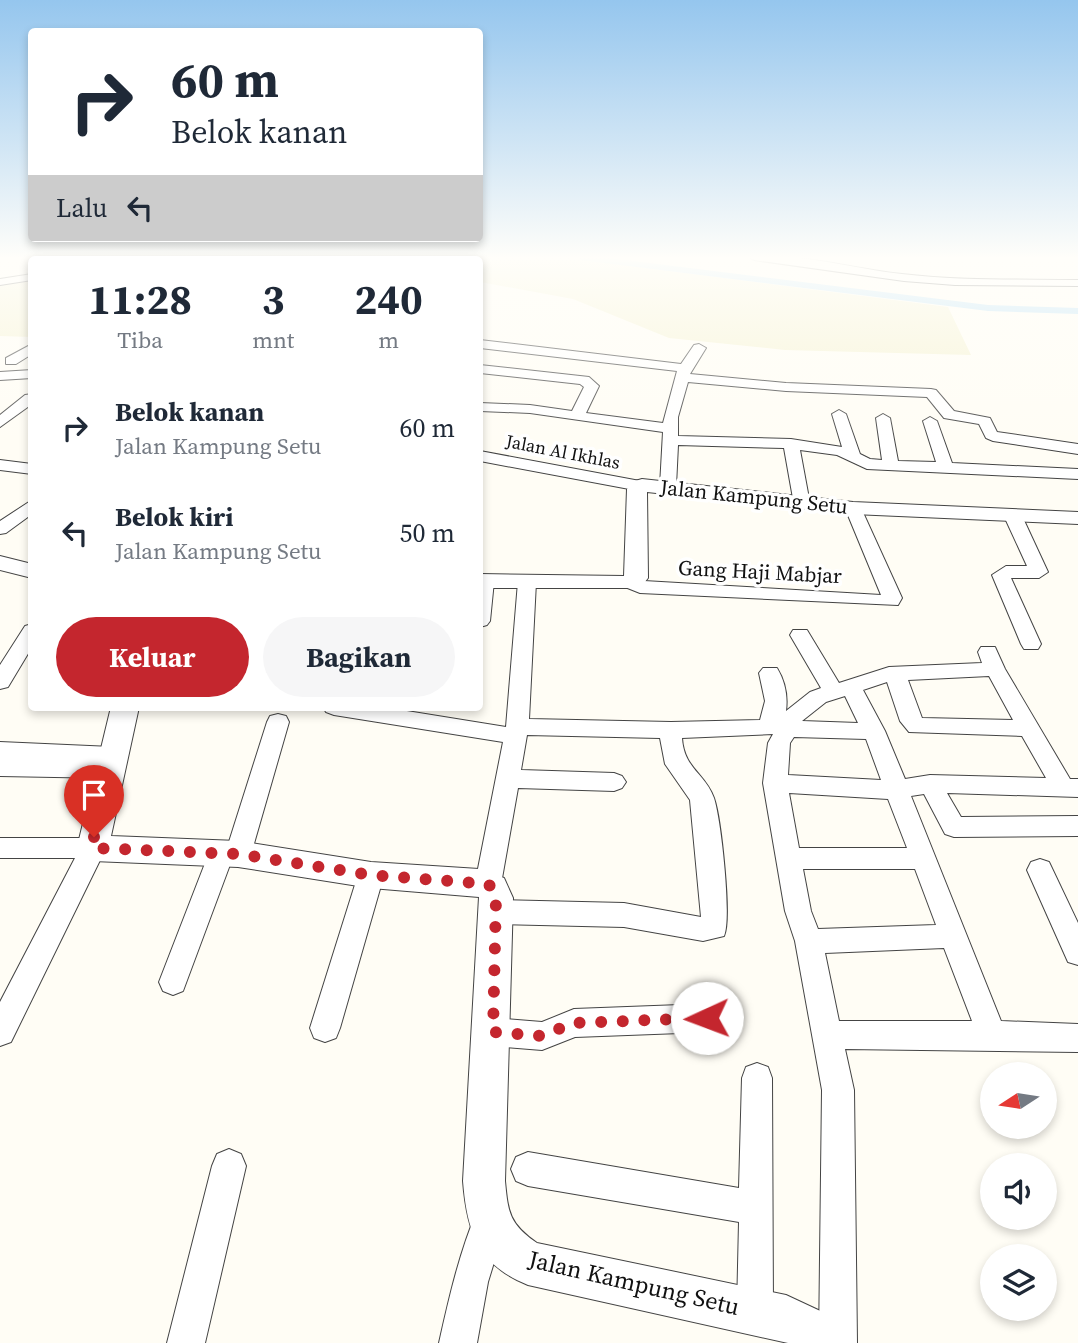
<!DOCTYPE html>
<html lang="id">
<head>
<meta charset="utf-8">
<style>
  :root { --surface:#fff; --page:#f6f6f7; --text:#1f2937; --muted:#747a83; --accent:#c4262e }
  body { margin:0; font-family:"Source Serif 4",serif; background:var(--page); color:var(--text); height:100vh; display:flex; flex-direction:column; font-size:26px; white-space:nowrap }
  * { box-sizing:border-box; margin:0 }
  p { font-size:23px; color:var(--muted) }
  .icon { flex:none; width:38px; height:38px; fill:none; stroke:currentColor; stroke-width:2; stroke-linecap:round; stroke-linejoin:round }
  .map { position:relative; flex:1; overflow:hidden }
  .details { position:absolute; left:28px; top:256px; width:455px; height:455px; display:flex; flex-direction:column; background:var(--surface); border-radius:7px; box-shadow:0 4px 10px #0003 }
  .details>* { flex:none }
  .top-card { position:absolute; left:28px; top:28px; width:455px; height:214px; border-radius:7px; box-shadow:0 4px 10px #0003; background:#fff; color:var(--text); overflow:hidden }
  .needle { width:46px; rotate:258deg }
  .fabs { position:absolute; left:980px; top:1062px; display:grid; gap:14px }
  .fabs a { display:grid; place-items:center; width:77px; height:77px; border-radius:50%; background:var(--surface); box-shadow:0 4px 10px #0003; font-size:35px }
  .pin { position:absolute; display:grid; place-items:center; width:60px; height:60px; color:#fff; margin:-72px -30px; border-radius:50% 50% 50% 0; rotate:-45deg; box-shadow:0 0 7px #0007 }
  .pin .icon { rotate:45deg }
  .me { position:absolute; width:77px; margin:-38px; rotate:268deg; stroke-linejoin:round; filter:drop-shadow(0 0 5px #0008) }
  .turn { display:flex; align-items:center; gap:24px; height:147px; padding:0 28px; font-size:32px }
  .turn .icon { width:91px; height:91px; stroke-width:2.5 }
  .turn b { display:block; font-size:49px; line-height:60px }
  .then { display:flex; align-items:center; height:66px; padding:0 28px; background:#0003; gap:14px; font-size:26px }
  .eta { display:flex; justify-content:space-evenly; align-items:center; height:119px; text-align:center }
  .eta b { font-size:42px; font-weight:700; line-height:49px }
  .primary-button { display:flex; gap:14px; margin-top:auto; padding:14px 28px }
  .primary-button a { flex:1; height:80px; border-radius:42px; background:var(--accent); color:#fff; font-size:28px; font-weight:700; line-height:80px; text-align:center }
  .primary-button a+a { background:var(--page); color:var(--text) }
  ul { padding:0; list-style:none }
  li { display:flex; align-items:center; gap:21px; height:105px; padding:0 28px }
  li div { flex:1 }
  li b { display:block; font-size:26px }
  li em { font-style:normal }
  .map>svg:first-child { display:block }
  .farmland { fill:#f6f3d4 }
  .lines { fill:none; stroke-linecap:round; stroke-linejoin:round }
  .canal { fill:#b9e0f7; fill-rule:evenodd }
  .minor-casing { stroke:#444; stroke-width:2 }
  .tertiary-casing { stroke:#444; stroke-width:2 }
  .minor { fill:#fff; fill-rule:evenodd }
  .tertiary { fill:#fff; fill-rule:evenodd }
  .route { stroke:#c4262e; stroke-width:12; stroke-dasharray:0 21.6 }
  .labels { text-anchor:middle; stroke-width:7; stroke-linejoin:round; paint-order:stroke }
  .far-street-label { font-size:18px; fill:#111; stroke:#fff }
  .street-label { font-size:21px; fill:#111; stroke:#fff }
  .near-street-label { font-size:24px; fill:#111; stroke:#fff }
</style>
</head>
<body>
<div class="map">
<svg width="1078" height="1343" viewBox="0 0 1078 1343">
  <rect width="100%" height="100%" fill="#fffdf5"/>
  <path class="farmland" d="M399,257h162l387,50 23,48 -186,-5 -116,-12 -96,-39 -93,-17v-23h-70z
    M31,281v56l-31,-1v-50z"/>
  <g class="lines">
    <path class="canal" d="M576,257h25l387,48 90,3v6l-90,-3 -407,-51z"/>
    <g class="minor-casing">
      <path id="minor" d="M194,257h8l1,2h-10z
        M749,257c47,-5 105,12 153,17 58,7 117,5 176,6v6l-123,-1 -51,-4 -150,-21z
        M32,274v6l-32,5v-6z
        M480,340l201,24 13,-19 5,-1 7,4 -16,26 96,9 145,6 5,1 18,21 36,7 7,14 81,12v10l-85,-13 -7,-3 -7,-14 -35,-6 -17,-21 -141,-6 -98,-9 -10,35v19l113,3 51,8 -10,-33 7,-4 7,4 14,40 10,5 12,1 -6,-42 7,-4 7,4 8,43 38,1 -13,-41 7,-4 7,4 15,42 126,6v10l-211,-10 -30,-14 -37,-5 10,54 -8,5 -8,-5 -10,-56 -106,-3 -2,41 -8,5 -8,-5 3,-54 -133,-19 -50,-2v-8l50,2 42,6 12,-24 -4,-3 -100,-11v-8l109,12 10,9 -13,27 77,10 14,-52 -197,-23z
        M32,344v10l-16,10h-10v-6z
        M32,370v8l-32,2v-8z
        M32,394v10l-32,23v-12l25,-20z
        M480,451l160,30 8,5 -8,5 -160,-30z
        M0,460l32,4v10l-32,-4z
        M32,500v14l-26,19 -6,1v-13z
        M853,503l8,5 41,90 -4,7 -258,-12 -15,-6 -2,-4 9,-6 12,4 237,14 -36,-87z
        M1013,511l9,5 26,56 -9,6h-28l30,66 -3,5h-14l-3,-5 -29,-69 14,-9h21l-23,-50z
        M485,575l9,6 -4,40 -3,4 -7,2v-50z
        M527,576l9,6 -7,137 142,3 89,-2 5,-19 -6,-28 4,-5h14c8,13 11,28 9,43l24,-19 11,-4 -31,-53 3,-5h14l32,53 50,-16 93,-4 -4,-11 3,-5h14l10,22 65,110h8v18l-131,-4 14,24 117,-1v20l-124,1 -9,-3 -21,-40 -13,2 90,225 77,3v28l-233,-3 9,41 3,253h-38l3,-253 -27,-149 -10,-30 -22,-128 5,-40 5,-9 -91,4c2,31 23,35 32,60 7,21 18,121 10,138l-21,5 -79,-14 -128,-3 -10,-4 -3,-8 3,-8 10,-4 128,3 77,14 -11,-117 -25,-36 -5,-26 -133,-3 -6,35 93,3 8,3 4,6 -4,6 -8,3 -96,-3 -17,96 -4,8 -9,3 -9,-3 -4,-8 28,-142 -169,-27 -8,-3 -3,-5h59l124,20 12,-145zM989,676l24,44 -91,-2 -14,-38zM887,682l13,39 9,11 113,4 24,42 -116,-3 -25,4 -20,-48 -22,-41zM845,696l13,27 -56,-2 24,-19zM794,737l72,2 15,41 -93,-5 2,-32zM789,793l99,6 19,49h-108zM803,869h112l21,56 -118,4 -7,-18zM944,948l28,73h-133l-14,-68z
        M32,624v23l-24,40 -8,2v-24l25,-39z
        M278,714l8,2 3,6 -38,132 -4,7 -9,3 -7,-2 -48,129 -10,4 -10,-4 -4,-9 50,-129 4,-7 9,-3 6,2 39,-123 3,-6z
        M0,742l112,5 8,2 4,6 -8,7 5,7 -4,6 -8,3 -109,-2z
        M0,838h93l9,3 4,7 -95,194 -11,4v-44l75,-144h-75z
        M1040,859l9,3 29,61v42l-10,-3 -41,-92 4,-8z
        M371,864l9,3 4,8 -44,153 -4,10 -11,4 -11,-4 -4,-10 48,-153 4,-8z
        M707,1004l10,4 5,10 -5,10 -10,4 -132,5 -33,13 -49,-4 -11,-4 -4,-10 4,-10 11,-4 49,4 32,-13z
        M757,1063l11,4 4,11 1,232 -5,13 -13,5 -13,-5 -5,-13 2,-88 -211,-36 -12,-5 -5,-12 5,-12 12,-5 211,36 3,-110 4,-11z
        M229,1149l12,5 5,12 -41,177h-38l45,-177 5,-12z
        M489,1206l12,5 5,12 -18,59 -11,61h-38c10,-45 20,-89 38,-132z"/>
    </g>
    <g class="tertiary-casing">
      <path id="tertiary" d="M642,479l211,23 225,10v12l-225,-10 -206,-22 1,86 -8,10h-160v-14l144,2 3,-87 8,-8z
        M0,556l32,8v14l-32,-8z
        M111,707h28l-28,129 127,5 133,21 108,7 25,9 9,20 -8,283c3,31 4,43 32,62l249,52 45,21 17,10 6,17h-66l-260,-58c-50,-20 -61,-53 -65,-104l16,-284 -108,-9 -133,-21 -145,-6 -11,-4 -5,-9z"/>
    </g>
    <use href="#minor" class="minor"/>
    <use href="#tertiary" class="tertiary"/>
  </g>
  <linearGradient id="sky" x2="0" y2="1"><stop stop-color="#95c6ee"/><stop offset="0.58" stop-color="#fffefa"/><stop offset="1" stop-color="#fffefa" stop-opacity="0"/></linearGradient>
  <rect width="1078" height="445" fill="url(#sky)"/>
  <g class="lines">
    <path class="route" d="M94,837l-1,11 145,6 133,21 117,9 4,4 4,10 -3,134 49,4 31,-13 134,-5"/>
  </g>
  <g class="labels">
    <g class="far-street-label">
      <text transform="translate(563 452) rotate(11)" y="6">Jalan Al Ikhlas</text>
    </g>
    <g class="street-label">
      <text transform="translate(754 497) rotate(6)" y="7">Jalan Kampung Setu</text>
      <text transform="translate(760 572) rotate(3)" y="7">Gang Haji Mabjar</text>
    </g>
    <g class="near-street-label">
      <text transform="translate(634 1283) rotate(13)" y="8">Jalan Kampung Setu</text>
    </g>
  </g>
</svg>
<div class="fabs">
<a><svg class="needle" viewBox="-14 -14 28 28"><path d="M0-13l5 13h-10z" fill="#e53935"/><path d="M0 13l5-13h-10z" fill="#747a83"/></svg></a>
<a><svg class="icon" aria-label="sound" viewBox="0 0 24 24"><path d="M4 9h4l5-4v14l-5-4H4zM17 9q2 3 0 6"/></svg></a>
<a><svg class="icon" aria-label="layers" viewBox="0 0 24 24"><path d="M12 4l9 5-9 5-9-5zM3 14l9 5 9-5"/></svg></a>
</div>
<div class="pin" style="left:94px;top:837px;background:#d93025"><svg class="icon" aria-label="arrive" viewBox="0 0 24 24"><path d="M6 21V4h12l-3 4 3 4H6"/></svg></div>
<svg class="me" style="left:707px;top:1018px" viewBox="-20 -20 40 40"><circle r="19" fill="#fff"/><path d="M0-13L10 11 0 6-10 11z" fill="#c4262e"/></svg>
<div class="top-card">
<div class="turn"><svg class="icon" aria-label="right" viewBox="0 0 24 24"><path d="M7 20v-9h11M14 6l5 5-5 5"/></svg><div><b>60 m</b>Belok kanan</div></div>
<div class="then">Lalu<svg class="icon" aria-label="left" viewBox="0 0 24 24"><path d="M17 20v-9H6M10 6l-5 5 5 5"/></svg></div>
</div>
<section class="details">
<div class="eta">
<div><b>11:28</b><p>Tiba</p></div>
<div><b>3</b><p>mnt</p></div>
<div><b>240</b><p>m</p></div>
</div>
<ul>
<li><svg class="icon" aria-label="right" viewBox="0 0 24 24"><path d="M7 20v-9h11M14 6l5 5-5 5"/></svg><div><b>Belok kanan</b><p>Jalan Kampung Setu</p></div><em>60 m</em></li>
<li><svg class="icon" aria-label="left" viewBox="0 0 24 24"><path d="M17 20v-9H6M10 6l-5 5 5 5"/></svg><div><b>Belok kiri</b><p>Jalan Kampung Setu</p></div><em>50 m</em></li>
</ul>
<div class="primary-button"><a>Keluar</a><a>Bagikan</a></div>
</section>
</div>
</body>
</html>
